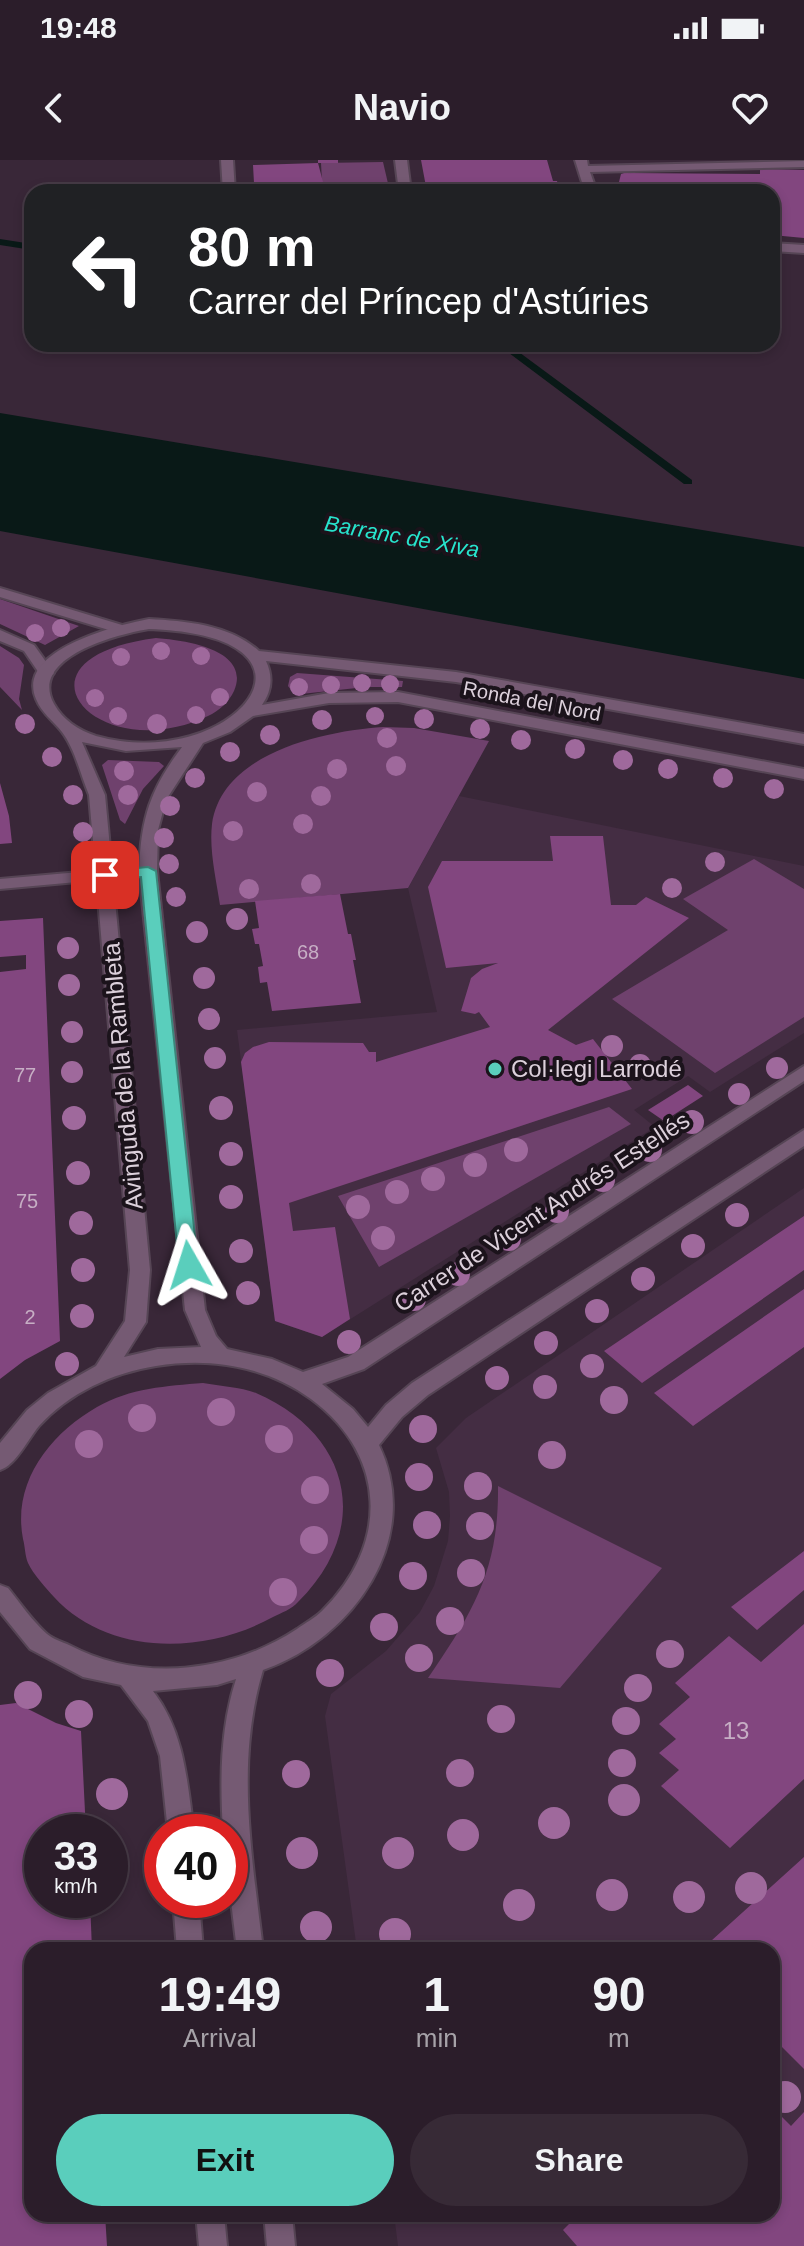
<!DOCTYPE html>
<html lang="en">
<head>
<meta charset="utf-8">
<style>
  :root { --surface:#2b1d2a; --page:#372a36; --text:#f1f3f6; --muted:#a6a2a8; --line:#473b47; --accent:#5acebc }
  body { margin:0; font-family:Arial,sans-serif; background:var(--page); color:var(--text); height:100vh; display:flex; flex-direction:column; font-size:30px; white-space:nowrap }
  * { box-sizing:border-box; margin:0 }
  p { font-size:26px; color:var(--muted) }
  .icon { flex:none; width:44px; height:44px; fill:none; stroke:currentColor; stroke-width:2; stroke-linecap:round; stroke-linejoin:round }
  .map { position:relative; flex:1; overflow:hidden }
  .sheet { position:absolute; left:24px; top:1782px; width:756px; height:280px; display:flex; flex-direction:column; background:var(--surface); border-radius:24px; box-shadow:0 4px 12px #0003,0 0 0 2px var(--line) }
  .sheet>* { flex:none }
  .banner { position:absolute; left:24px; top:24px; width:756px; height:168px; border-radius:24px; box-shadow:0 4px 12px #0003,0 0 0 2px var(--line); background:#202124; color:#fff; overflow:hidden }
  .speed { position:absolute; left:24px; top:1654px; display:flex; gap:16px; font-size:40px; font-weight:700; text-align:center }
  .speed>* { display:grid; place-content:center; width:104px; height:104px; border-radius:50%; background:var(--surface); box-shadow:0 4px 12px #0003,0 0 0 2px var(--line); line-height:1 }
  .speed small { font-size:20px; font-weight:400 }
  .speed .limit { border:12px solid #d22; background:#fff; color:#111 }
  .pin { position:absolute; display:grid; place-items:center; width:68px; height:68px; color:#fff; margin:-34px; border-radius:16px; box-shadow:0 4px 12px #0006 }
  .me { position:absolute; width:88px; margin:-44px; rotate:354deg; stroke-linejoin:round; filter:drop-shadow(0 0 6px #0008) }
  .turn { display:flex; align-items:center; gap:28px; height:168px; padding:0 32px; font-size:36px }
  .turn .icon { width:104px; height:104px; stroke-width:2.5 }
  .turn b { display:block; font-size:56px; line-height:68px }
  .eta { display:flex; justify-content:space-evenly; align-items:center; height:136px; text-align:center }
  .eta b { font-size:48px; font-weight:600; line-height:56px }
  .action { display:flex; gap:16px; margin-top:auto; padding:16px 32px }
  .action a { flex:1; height:92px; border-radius:48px; background:var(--accent); color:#111; font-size:32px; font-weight:600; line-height:92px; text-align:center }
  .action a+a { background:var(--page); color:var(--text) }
  .status { display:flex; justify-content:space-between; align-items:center; height:56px; padding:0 40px; background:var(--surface); direction:ltr }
  .status svg { height:22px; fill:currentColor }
  header { display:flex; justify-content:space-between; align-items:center; height:104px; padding:0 32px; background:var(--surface); font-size:36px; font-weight:600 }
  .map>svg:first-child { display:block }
  .built { fill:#442d43 }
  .green { fill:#6f416d }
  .water { fill:#091917 }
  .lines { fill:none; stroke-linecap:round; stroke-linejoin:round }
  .stream { fill:#091917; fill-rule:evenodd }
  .building { fill:#82467f }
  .minor-casing { stroke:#564555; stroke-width:4 }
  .tertiary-casing { stroke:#564555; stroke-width:4 }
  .minor { fill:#755a73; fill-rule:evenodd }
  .tertiary { fill:#755a73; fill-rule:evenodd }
  .tree { fill:#9f699c }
  .route { fill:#5acebc; stroke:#3a867a; stroke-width:2 }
  .poi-dot { fill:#5acebc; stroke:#1b131b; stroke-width:3 }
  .labels { text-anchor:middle; stroke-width:8; stroke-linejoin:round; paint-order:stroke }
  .far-street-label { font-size:20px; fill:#dcd0db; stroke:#1b131b }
  .number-label { font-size:20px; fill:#c6aec4 }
  .far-water-label { font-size:22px; font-style:italic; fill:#27e3cc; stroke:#1b131b }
  .poi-label { font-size:24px; fill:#dcd0db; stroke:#1b131b; text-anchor:start }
  .street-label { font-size:24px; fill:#dcd0db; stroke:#1b131b }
  .near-number-label { font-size:24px; fill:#c6aec4 }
</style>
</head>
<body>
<div class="status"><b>19:48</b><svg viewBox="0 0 49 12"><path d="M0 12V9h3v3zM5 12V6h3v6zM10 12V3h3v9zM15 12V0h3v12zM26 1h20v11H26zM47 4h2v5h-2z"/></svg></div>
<header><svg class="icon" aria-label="back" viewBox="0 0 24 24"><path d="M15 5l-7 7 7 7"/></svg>Navio<svg class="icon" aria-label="heart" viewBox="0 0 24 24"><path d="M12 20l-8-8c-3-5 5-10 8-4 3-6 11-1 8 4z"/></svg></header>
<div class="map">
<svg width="804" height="2086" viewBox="0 0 804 2086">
  <rect width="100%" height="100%" fill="#392738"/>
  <path class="built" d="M459,636l345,70v167l-94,59 -22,-16 -54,34 21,17 -333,210 -47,-16 -38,-291 200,-18 -29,-124z
    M804,1028v1058h-406l-4,-32h378v-264h-415l-32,-234 6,-22 55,-43 34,-39 14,-26 14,-45 2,-25 -1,-24 -13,-44 30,-30z"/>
  <path class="green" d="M383,2l7,30h-130l-1,-9 63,-1 -1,-19z
    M0,439l79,27 -34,19 -45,-21z
    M156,478c27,2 96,11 78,53 -5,11 -15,20 -26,25 -112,53 -208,-58 -52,-78z
    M0,486l19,12 5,7 -5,34 3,11 -22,-23z
    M297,513l106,8 -1,6h-36l-65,7h-7l-6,-8 2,-9z
    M383,567l31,1 75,13 -81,147 -188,17c-4,-26 -11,-55 -8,-81 10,-72 113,-93 171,-97z
    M108,600l51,2 5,4 -21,23 -18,35 -5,-4 -18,-55z
    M754,699l50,30v128l-89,56 -103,-74 116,-69 -45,-31z
    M609,947l22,17 -252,143 -41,-71z
    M203,1223c17,3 37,4 53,10 95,41 117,135 42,209 -6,7 -17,11 -25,15 -67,37 -164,40 -219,-20 -8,-9 -21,-23 -26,-34 -3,-7 -3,-17 -5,-24 -11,-57 27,-105 74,-132 33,-19 70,-21 106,-24z
    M498,1326l164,82 -102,120 -132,-10c46,-67 71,-109 70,-192z"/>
  <path class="water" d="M0,253l804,134v132l-804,-148z"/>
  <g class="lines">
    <path class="stream" d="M0,79l32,5v6l-32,-5z
      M497,184h11l184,136v4h-8z"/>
  </g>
  <path class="building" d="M318,0h20v3h-20l5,19 -69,1 -1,-18 65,-2z
    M421,0h126l6,21h4l3,11h-133z
    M760,9l44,1v68l-32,-3v-43h-151l2,-5 -4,-5 2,-8 3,-1 136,1z
    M0,623l9,33 3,27 -12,1z
    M550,676h53l8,69h25l10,-8 43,21 -141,112 28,15 17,-6 39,50 -343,114 4,28 42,-4 15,92 -28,18 -47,-16 -34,-259 4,-9 8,-6 16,-5 94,1 6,9h7v10l114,-35 -11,-15 -4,2 -14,-3 10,-33 11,-9 16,-6 -52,5 -18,-81 14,-26h111z
    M340,734l8,40h3l5,26h-3l8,43 -89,8 -5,-29 -7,1 -2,-16 5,-1 -4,-22h-4l-3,-15 7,-1 -4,-27z
    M43,758l17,423 -35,19 -25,19v-407l26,-3v-14l-26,2v-36z
    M688,925l15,11 -39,25 -16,-11z
    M804,1056v54l-162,113 -38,-32z
    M804,1129v58l-111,79 -39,-33z
    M804,1391v39l-47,40 -26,-23z
    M804,1464v155l-74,69 -69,-62 18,-16 -20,-17 17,-14 -17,-15 31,-27 -15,-14 54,-47 32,26z
    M16,1543l40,20 25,8 5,101h-44v68h48l2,50h-60v264h73l2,32h-107v-541z
    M804,1697v212l-32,-32v-87h-71z
    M772,1947l19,19 13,-14v134h-227l-14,-16 16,-16h193z"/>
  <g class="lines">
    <g class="minor-casing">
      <path id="minor" d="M395,0h12l4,32h-12z
        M575,0h12l1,6 216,-5v6l-214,5 7,20h-12z
        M0,428l122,37 3,3 -8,5 -5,-2 -112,-34z
        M0,470l34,15 20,28 -3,3h-10l-17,-25 -24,-10z
        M148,706l9,5 -3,4 -154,14v-10z"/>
    </g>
    <g class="tertiary-casing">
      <path id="tertiary" d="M221,0h12l2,32h-12z
        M772,83l32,2v8l-32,-2z
        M149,459c38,2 81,6 110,32l197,21 348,62v10l-348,-62 -190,-21c7,15 6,30 -4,44l67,-12 69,-1 406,77v10l-406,-77 -69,1 -76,13 -23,16 -27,11 -37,57 -8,30 -1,41 48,439 11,26 11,13 45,10 31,13 45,-15 456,-291v15l-440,288 -42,15 31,25 15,18 18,-22 26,-22 392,-253v16l-376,249 -26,22 -23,28c45,94 -26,194 -116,225 -28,93 -11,185 0,280h-26l-7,-57v-61h-7c-3,-52 -3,-103 13,-153l-19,6 -64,6c32,42 34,90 41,141h-26l-8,-76 -12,-35 -27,-36 -38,-8 -53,-28 -30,-37v-27l8,3c12,15 25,34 39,46 6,5 15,8 22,11 72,38 161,28 228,-16 8,-6 18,-11 25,-18 67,-66 66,-155 -11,-212 -45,-33 -101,-42 -155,-33 -44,7 -87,27 -117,60 -11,13 -23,39 -39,44v-27l27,-33 21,-17 48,-27 29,-45 5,-51 -41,-475c-8,-19 -14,-46 -27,-63 -9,-12 -20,-18 -26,-33 -21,-49 82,-74 113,-80zM149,469c199,7 83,145 -53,107 -18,-6 -33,-16 -42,-32 -26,-47 64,-70 95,-75zM82,582l44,9 56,-4c-32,43 -41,71 -43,124l46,439 16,37 -43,2 -34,8 22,-35 4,-52 -45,-475z
        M173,1740h26l4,50h-26z
        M196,2054h28l3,32h-28z
        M264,2054h28l3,32h-28z"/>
    </g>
    <use href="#minor" class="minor"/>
    <use href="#tertiary" class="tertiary"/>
  </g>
  <g class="tree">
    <circle cx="61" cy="468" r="9"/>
    <circle cx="35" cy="473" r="9"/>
    <circle cx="161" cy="491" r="9"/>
    <circle cx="201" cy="496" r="9"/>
    <circle cx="121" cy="497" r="9"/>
    <circle cx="362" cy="523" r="9"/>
    <circle cx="390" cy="524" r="9"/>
    <circle cx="331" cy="525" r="9"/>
    <circle cx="299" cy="527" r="9"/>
    <circle cx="220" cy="537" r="9"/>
    <circle cx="95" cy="538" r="9"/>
    <circle cx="196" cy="555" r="9"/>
    <circle cx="118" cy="556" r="9"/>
    <circle cx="375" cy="556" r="9"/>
    <circle cx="424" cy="559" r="10"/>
    <circle cx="322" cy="560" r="10"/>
    <circle cx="25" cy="564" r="10"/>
    <circle cx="157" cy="564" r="10"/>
    <circle cx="480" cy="569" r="10"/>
    <circle cx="270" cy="575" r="10"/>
    <circle cx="387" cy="578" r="10"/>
    <circle cx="521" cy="580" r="10"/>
    <circle cx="575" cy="589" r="10"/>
    <circle cx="230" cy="592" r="10"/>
    <circle cx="52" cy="597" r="10"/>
    <circle cx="623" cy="600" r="10"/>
    <circle cx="396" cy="606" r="10"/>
    <circle cx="337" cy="609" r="10"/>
    <circle cx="668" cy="609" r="10"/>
    <circle cx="124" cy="611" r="10"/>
    <circle cx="195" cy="618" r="10"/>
    <circle cx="723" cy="618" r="10"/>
    <circle cx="774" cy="629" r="10"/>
    <circle cx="257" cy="632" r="10"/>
    <circle cx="73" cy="635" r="10"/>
    <circle cx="128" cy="635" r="10"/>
    <circle cx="321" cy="636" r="10"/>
    <circle cx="170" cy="646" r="10"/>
    <circle cx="303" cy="664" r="10"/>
    <circle cx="233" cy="671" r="10"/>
    <circle cx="83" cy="672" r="10"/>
    <circle cx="164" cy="678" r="10"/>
    <circle cx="715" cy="702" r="10"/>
    <circle cx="169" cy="704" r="10"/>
    <circle cx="311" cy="724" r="10"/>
    <circle cx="672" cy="728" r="10"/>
    <circle cx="249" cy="729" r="10"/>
    <circle cx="176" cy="737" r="10"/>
    <circle cx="237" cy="759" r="11"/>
    <circle cx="197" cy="772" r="11"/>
    <circle cx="68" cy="788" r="11"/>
    <circle cx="204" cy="818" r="11"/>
    <circle cx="69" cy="825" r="11"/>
    <circle cx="209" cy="859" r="11"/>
    <circle cx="72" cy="872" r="11"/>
    <circle cx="612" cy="886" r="11"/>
    <circle cx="215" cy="898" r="11"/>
    <circle cx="640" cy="905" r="11"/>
    <circle cx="777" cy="908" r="11"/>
    <circle cx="72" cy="912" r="11"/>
    <circle cx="739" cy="934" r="11"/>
    <circle cx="221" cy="948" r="12"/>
    <circle cx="74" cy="958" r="12"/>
    <circle cx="692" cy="962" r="12"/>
    <circle cx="516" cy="990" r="12"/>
    <circle cx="650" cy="990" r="12"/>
    <circle cx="231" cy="994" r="12"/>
    <circle cx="475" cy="1005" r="12"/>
    <circle cx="78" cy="1013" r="12"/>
    <circle cx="433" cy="1019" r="12"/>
    <circle cx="603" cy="1020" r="12"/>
    <circle cx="397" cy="1032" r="12"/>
    <circle cx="231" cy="1037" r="12"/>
    <circle cx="358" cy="1047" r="12"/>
    <circle cx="557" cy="1051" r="12"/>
    <circle cx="737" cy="1055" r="12"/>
    <circle cx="81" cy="1063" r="12"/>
    <circle cx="383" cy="1078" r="12"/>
    <circle cx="509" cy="1079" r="12"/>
    <circle cx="693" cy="1086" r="12"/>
    <circle cx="241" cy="1091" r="12"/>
    <circle cx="83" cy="1110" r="12"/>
    <circle cx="458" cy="1114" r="12"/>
    <circle cx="643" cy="1119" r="12"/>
    <circle cx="248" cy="1133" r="12"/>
    <circle cx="414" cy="1139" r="12"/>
    <circle cx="597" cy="1151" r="12"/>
    <circle cx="82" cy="1156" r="12"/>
    <circle cx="349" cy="1182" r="12"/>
    <circle cx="546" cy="1183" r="12"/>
    <circle cx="67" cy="1204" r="12"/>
    <circle cx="592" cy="1206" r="12"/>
    <circle cx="497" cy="1218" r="12"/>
    <circle cx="545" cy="1227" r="12"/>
    <circle cx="614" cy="1240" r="14"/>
    <circle cx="221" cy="1252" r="14"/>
    <circle cx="142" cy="1258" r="14"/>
    <circle cx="423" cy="1269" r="14"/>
    <circle cx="279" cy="1279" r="14"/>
    <circle cx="89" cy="1284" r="14"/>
    <circle cx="552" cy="1295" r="14"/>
    <circle cx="419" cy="1317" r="14"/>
    <circle cx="478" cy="1326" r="14"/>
    <circle cx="315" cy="1330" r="14"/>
    <circle cx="427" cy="1365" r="14"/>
    <circle cx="480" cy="1366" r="14"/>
    <circle cx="314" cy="1380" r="14"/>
    <circle cx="471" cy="1413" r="14"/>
    <circle cx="413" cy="1416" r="14"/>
    <circle cx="283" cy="1432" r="14"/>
    <circle cx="450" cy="1461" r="14"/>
    <circle cx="384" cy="1467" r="14"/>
    <circle cx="670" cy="1494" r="14"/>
    <circle cx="419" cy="1498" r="14"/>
    <circle cx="330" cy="1513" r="14"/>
    <circle cx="638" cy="1528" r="14"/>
    <circle cx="28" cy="1535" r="14"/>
    <circle cx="79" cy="1554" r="14"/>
    <circle cx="501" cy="1559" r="14"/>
    <circle cx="626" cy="1561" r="14"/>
    <circle cx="622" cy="1603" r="14"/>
    <circle cx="460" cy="1613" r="14"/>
    <circle cx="296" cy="1614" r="14"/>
    <circle cx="112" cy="1634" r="16"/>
    <circle cx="624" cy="1640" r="16"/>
    <circle cx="554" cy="1663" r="16"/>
    <circle cx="463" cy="1675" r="16"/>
    <circle cx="302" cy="1693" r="16"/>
    <circle cx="398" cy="1693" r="16"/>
    <circle cx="751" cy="1728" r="16"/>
    <circle cx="612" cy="1735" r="16"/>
    <circle cx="689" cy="1737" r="16"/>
    <circle cx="519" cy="1745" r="16"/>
    <circle cx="316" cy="1767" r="16"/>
    <circle cx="395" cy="1774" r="16"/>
    <circle cx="785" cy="1937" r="16"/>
  </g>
  <path class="route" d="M148,707l8,4 42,394 -9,7 -10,-7 -38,-388 -36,3 -8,-5 8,-4z"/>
  <circle class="poi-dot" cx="495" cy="909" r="8"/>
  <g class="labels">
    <g class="far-street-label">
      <text transform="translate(532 541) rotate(11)" y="7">Ronda del Nord</text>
    </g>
    <g class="number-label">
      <text x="308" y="799">68</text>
      <text x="25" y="922">77</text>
      <text x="27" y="1048">75</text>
      <text x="30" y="1164">2</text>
    </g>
    <g class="far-water-label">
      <text transform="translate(402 376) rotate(10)" y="8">Barranc de Xiva</text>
    </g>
    <g class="poi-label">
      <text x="511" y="917">Col·legi Larrodé</text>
    </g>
    <g class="street-label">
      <text transform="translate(123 916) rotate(-95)" y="8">Avinguda de la Rambleta</text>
      <text transform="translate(542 1052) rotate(-33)" y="8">Carrer de Vicent Andrés Estellés</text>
    </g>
    <g class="near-number-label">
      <text x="736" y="1579">13</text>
    </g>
  </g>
</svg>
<div class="speed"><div>33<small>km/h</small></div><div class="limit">40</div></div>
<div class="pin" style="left:105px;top:715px;background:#d93025"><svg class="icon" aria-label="arrive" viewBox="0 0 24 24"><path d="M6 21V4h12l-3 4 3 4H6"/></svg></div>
<svg class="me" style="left:189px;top:1105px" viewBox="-20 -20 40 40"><path d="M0-17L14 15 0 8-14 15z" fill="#5acebc" stroke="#fff" stroke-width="4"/></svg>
<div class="banner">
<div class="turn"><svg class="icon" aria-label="left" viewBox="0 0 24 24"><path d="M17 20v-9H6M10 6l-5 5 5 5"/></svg><div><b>80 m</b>Carrer del Príncep d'Astúries</div></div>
</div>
<section class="sheet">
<div class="eta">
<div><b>19:49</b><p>Arrival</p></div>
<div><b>1</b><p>min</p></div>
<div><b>90</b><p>m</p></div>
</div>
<div class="action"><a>Exit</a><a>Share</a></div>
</section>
</div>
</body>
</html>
